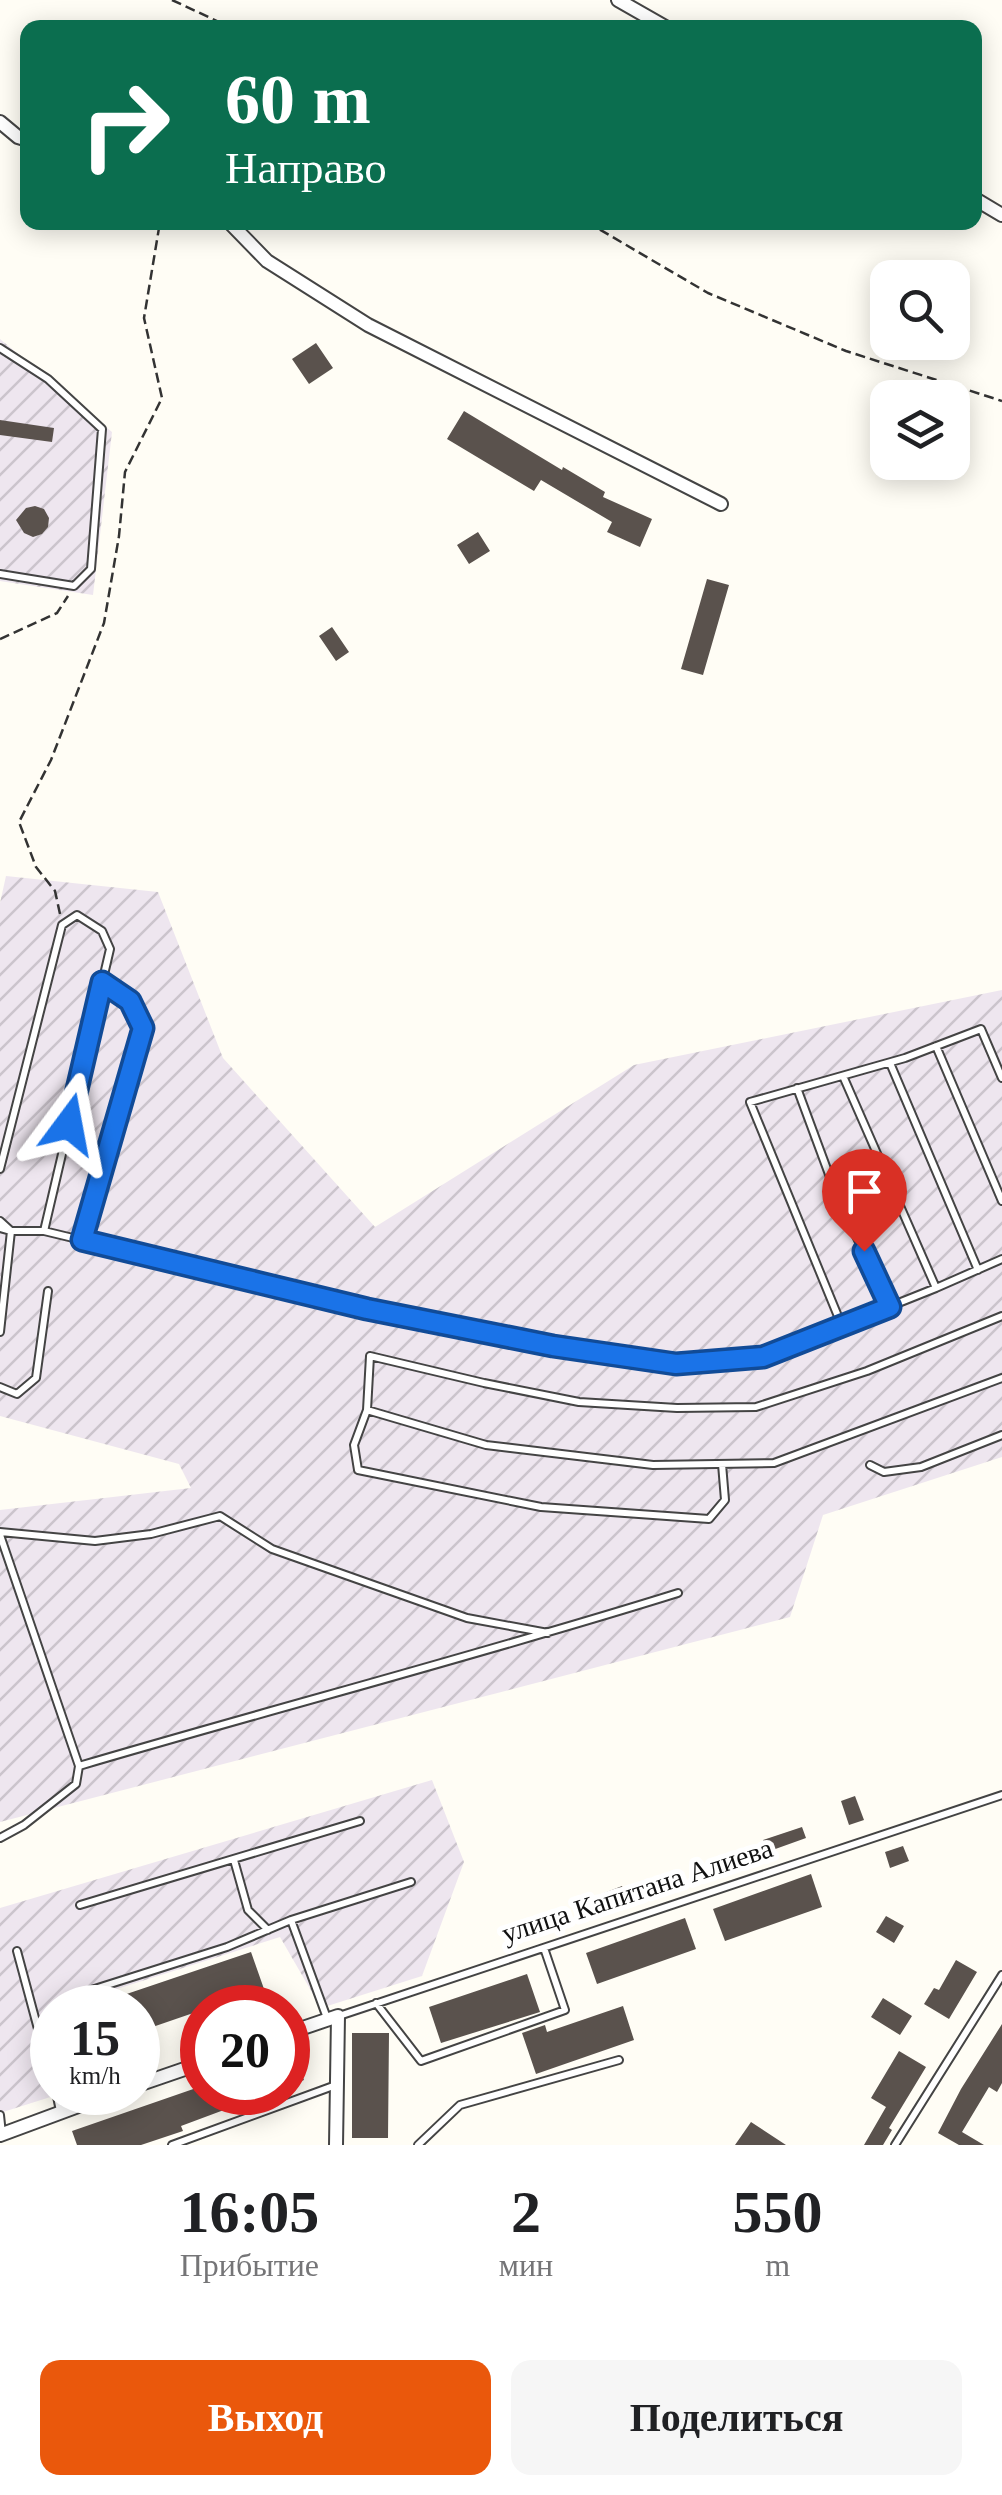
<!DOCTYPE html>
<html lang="ru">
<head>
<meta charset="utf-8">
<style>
  :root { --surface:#fff; --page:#f6f6f6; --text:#202124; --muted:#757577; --accent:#ea580c }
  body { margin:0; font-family:Georgia,serif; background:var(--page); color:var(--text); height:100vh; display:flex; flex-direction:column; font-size:38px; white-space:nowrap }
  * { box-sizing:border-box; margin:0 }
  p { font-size:32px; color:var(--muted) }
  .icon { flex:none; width:55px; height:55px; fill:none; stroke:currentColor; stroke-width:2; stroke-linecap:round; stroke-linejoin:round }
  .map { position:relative; height:2145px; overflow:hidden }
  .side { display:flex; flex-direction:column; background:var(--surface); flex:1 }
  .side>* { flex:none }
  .top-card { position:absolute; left:20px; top:20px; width:962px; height:210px; border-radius:20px; box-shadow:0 5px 25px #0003; background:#0b6e4f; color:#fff; overflow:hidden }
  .tools { position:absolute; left:870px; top:260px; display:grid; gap:20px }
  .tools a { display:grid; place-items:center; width:100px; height:100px; border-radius:20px; background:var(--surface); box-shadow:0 5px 25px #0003; font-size:50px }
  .speed { position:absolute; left:30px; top:1985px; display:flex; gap:20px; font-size:50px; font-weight:700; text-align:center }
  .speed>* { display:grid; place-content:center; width:130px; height:130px; border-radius:50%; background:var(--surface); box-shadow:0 5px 25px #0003; line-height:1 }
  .speed small { font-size:25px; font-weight:400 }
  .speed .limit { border:15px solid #d22; background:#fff; color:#111 }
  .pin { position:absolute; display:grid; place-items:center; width:85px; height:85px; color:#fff; margin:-102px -42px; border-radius:50% 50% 50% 0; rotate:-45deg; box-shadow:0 0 10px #0007 }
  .pin .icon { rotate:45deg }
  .me { position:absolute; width:110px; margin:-55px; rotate:13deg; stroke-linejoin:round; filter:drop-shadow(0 0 8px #0008) }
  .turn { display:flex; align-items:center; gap:35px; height:210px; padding:0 40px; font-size:45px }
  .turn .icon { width:130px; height:130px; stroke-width:2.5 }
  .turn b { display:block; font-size:70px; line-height:85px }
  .eta { display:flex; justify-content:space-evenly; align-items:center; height:170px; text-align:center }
  .eta b { font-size:60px; font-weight:700; line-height:70px }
  .action { display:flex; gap:20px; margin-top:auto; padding:20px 40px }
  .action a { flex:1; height:115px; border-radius:20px; background:var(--accent); color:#fff; font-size:40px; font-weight:700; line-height:115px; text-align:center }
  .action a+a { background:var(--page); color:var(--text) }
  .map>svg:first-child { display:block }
  .industrial { fill:url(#industrial-furrows) }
  .building { fill:#5a524d }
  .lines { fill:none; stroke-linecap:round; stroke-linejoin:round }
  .lane-casing { stroke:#444; stroke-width:10 }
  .street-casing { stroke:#444; stroke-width:16 }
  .path { stroke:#333; stroke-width:2.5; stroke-dasharray:10 5; stroke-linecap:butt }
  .lane { stroke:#fff; stroke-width:6 }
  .street { stroke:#fff; stroke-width:12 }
  .route-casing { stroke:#114b97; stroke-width:25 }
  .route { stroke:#1a73e8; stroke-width:18 }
  .labels { text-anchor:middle; stroke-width:10; stroke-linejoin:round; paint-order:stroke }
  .street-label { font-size:28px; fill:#111; stroke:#fff }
</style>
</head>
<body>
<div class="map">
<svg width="1002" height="2145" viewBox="0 0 1002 2145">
  <defs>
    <pattern id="industrial-furrows" width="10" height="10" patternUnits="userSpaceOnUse" patternTransform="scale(2.5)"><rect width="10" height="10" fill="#eee6ef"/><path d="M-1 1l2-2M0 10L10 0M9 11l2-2" fill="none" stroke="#cbc4cc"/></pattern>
  </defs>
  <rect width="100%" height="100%" fill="#fffdf5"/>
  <path class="industrial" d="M0,339l112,93 -19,163 -93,-14z
    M6,876l152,16 65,166 152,169 259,-162 368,-75v467l-179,58 -33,102 -790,205v-312l191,-22 -12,-24 -179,-48v-513z
    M432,1780l32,82 -42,114 -101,32 -41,-71 -220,70 -8,1v84l11,1 -63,20v-205z"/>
  <path class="building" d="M316,343l17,25 -24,16 -17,-25z
    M464,411l98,59 1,-3 42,25 -2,5 49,22 -12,28 -33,-15 5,-10 -71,-42 -7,11 -87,-52z
    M0,420l54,8 -2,14 -52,-7z
    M35,506l9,3 5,9 -1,9 -6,7 -9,3 -9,-4 -8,-13 10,-12z
    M478,532l12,19 -21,13 -12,-19z
    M707,579l22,6 -26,90 -22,-6z
    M332,627l17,25 -13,9 -17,-25z
    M855,1796l9,24 -15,5 -8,-24z
    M802,1827l4,11 -39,14 -4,-12z
    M903,1846l6,15 -19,7 -5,-16z
    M811,1874l11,33 -97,34 -12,-32z
    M622,1886l6,18 -17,6 -7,-17z
    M886,1916l18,10 -10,17 -18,-11z
    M685,1918l11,31 -99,35 -11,-31z
    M251,1952l13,37 -54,19h-8v2l-64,22v-24h-44v-3z
    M956,1960l21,12 -28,47 -25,-15 10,-16 5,2z
    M527,1974l13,38 -99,31 -12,-36z
    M883,1998l29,18 -12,19 -29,-18z
    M623,2006l11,34 -98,34 -14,-41 23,-8 2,7z
    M1002,2024v59l-5,9 -8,-5 -27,45 22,13h-25l-21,-12 23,-44z
    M352,2033h37l-1,105h-36z
    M288,2043l16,37 -16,6z
    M899,2051l27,16 -37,61 3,2 -9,15h-19l22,-38 -15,-9z
    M202,2086v6l65,2 -86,32 2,5 -42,14h-64l-5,-14z
    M751,2122l35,23h-51z"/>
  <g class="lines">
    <g class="lane-casing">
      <path id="lane" d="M0,348l48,31 54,50 -11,140 -17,17 -74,-12
        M936,1046l66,155
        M890,1063l88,207
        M843,1076l93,212
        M797,1088l40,108 53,111
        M0,1169l62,-244 15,-10 25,16 8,18 -66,282
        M0,1221l11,10 -11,101
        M0,1228l11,3h33l323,78 186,38 123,17 87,-7 173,-69 66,-29
        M82,1240l61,-212 -13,-27 -28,-19
        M842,1326l-92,-224 155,-44 76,-29 21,49
        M0,1387l17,7 19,-16 12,-87
        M367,1410l3,-54 114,27 95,19 98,6 79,-1 111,-36 135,-55
        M722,1464l3,36 -16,19 -168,-12 -183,-37 -4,-25 13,-35 119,35 167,20 121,-2 228,-85
        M870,1465l14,7 37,-5 81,-32
        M0,1532l95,9 56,-7 69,-18 52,33 195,69 81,15
        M0,1535l79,231
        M0,1838l24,-13 52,-41 3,-18c200,-59 401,-111 599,-173
        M234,1860l14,50 20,20
        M80,1905l280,-84
        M291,1920l36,98
        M17,1951l35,130
        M66,1998l161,-51 64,-27 120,-38
        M376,2003l45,58 144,-51 -21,-62
        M339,2016l663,-221
        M56,2092l4,19
        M0,2115l2,19
        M172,2145l164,-60
        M418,2145l42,-40 159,-45
        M895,2145l107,-170"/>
    </g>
    <g class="street-casing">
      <path id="street" d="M618,0l49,28
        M0,122l18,15 10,3
        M975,199l27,16
        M229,222l38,39 101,64 353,179
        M288,2033l50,-17 -2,129
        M138,2085l64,-22
        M0,2135l116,-43"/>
    </g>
    <path class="path" d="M172,0l60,28
      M587,222l121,71 138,58 156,50
      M0,639l57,-26 11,-17
      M60,914l-5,-23 -19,-24 -17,-45 32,-62 53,-137 15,-87 6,-64 37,-74 -18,-80 16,-96"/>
    <use href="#lane" class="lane"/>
    <use href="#street" class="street"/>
  </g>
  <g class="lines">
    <g class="route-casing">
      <path id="route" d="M69,1124l33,-142 28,19 13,27 -61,212 285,69 186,37 123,18 87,-7 127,-50 -26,-56"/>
    </g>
    <use href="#route" class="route"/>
  </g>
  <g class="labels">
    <g class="street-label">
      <text transform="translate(637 1890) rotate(-18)" y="10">улица Капитана Алиева</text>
    </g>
  </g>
</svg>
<div class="tools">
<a><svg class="icon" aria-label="search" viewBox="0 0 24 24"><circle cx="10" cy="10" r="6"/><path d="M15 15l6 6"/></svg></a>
<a><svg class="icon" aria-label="layers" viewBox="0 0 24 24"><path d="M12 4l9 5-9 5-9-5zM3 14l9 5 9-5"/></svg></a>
</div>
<div class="speed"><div>15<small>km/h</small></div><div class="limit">20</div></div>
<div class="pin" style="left:864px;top:1251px;background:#d93025"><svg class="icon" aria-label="arrive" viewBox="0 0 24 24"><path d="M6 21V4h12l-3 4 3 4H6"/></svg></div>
<svg class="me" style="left:69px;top:1124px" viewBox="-20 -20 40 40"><path d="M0-17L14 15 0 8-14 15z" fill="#1a73e8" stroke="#fff" stroke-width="4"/></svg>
<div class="top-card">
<div class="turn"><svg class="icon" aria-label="right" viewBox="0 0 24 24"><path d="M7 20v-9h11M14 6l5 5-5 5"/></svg><div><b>60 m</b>Направо</div></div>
</div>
</div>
<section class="side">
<div class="eta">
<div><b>16:05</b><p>Прибытие</p></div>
<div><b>2</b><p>мин</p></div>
<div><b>550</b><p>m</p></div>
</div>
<div class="action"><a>Выход</a><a>Поделиться</a></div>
</section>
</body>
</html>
